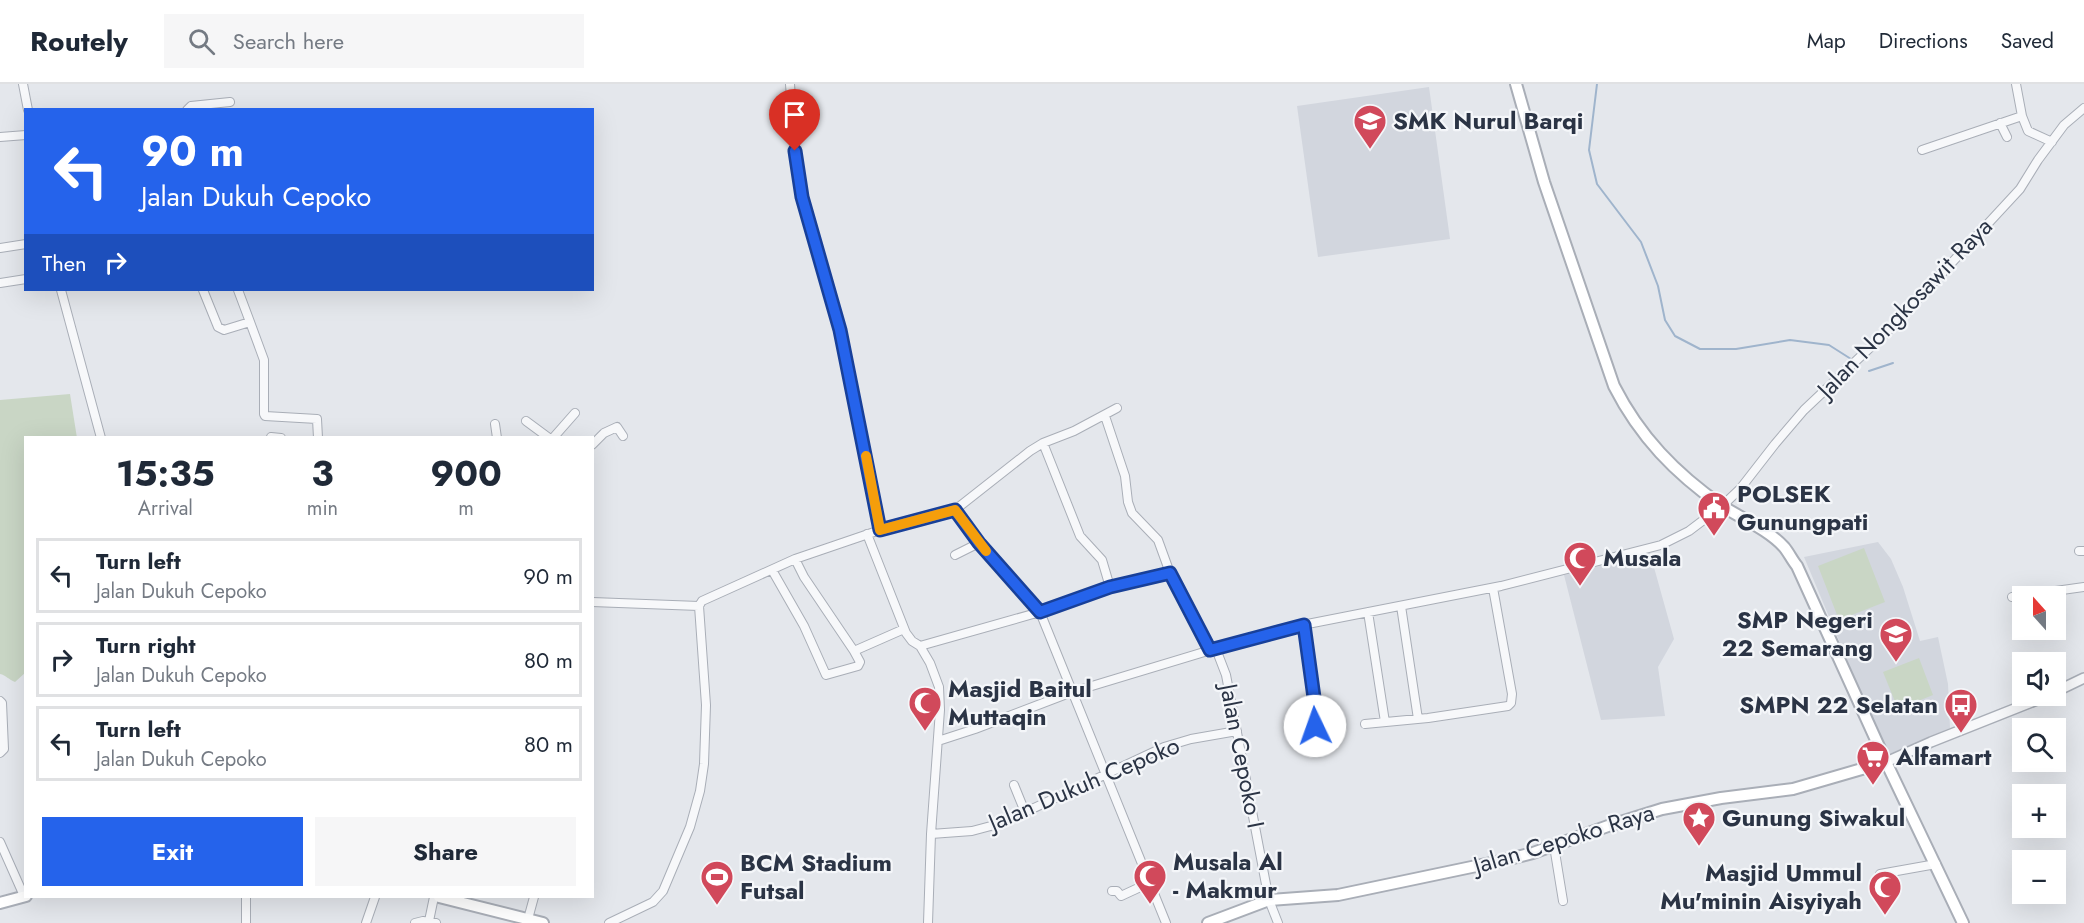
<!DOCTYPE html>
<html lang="en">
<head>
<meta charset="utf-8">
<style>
  :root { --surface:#fff; --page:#f6f6f7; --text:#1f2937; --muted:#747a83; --line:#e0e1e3; --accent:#2563eb }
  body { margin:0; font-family:Jost,sans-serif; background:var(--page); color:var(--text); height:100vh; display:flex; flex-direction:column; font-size:22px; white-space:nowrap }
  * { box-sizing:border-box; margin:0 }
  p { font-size:20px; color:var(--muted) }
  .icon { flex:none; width:33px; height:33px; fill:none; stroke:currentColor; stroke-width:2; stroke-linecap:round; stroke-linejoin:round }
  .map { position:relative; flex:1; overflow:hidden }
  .sheet { position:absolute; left:24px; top:352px; width:570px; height:462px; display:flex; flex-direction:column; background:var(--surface); border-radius:0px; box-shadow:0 6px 24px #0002 }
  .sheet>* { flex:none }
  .banner { position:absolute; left:24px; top:24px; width:570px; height:183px; border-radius:0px; box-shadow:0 6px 24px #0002; background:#2563eb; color:#fff; overflow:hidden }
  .needle { width:39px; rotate:339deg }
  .buttons { position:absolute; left:2012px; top:502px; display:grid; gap:12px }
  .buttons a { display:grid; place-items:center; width:54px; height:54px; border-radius:0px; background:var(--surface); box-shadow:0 6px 24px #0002; font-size:30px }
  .pin { position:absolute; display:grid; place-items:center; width:51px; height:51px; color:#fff; margin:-62px -26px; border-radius:50% 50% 50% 0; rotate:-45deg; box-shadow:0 0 6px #0007 }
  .pin .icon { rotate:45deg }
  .me { position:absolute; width:66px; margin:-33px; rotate:357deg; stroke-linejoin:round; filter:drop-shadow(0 0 4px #0008) }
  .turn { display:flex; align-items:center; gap:21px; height:126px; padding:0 18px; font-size:27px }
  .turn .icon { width:78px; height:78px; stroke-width:2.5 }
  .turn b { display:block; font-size:42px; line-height:51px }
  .then { display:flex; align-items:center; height:57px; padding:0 18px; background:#0003; gap:12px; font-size:22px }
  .eta { display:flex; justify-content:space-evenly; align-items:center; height:102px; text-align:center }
  .eta b { font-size:36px; font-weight:700; line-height:42px }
  .cta { display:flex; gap:12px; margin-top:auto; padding:12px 18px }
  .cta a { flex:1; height:69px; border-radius:0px; background:var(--accent); color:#fff; font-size:24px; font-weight:700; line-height:69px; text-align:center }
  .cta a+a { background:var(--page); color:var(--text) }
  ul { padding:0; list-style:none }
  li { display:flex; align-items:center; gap:18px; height:75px; margin:0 12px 9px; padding:0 6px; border:3px solid var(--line); border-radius:0px }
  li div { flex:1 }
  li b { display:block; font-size:22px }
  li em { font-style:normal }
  header { display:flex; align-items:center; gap:36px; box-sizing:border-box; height:84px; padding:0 30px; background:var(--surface); border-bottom:2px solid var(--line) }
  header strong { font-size:28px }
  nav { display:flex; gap:33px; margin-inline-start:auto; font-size:21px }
  .search { width:420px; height:54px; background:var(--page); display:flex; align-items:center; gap:15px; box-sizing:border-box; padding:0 21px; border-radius:0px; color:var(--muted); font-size:22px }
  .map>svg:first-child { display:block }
  .built { fill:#d2d6de }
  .green { fill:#c9d6c5 }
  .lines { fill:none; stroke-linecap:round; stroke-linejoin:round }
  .stream { stroke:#9fb4cc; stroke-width:2 }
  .minor-casing { stroke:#a9aeb7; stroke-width:10 }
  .tertiary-casing { stroke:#a9aeb7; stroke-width:12 }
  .secondary-casing { stroke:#a9aeb7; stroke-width:14 }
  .minor { stroke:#f7f8fa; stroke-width:8 }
  .tertiary { stroke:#f7f8fa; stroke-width:9 }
  .secondary { stroke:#fff; stroke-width:10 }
  .route-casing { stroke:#184099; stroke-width:15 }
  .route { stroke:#2563eb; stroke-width:10 }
  .slow { stroke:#f59e0b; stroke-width:10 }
  .labels { text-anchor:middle; stroke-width:4.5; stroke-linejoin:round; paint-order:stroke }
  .poi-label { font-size:24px; font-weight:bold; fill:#2b3445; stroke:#f4f6f9; text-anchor:start }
  .street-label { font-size:24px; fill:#2b3445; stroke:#f4f6f9 }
</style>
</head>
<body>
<header>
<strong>Routely</strong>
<div class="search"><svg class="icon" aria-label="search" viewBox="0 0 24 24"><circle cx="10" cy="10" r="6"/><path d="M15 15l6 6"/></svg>Search here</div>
<nav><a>Map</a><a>Directions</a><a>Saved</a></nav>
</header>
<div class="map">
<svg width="2084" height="839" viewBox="0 0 2084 839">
  <rect width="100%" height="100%" fill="#e4e7ec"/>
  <path class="built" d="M1429,3l21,152 -132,18 -21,-151z
    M1878,458l13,17 12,28 17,54 18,-4 10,47 2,44 -63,27 -83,-198z
    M1650,469l24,86 -16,28 7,49 -64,4 -37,-145z"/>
  <path class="green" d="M70,310l7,44h-51v234l-11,10c-6,-2 -9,-7 -15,-8v-274z
    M1864,464l21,54 -46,18 -21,-54z
    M1919,574l14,37 -35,14 -15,-37z"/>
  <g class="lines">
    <path class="stream" d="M1597,0l-8,66 8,34 44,58 17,44 7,34 10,16 25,13h36l54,-9 39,5 22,14
      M1869,287l24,-8"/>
    <g class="minor-casing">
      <path id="minor" d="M23,0l5,26
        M790,0l5,67 7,46 38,133 40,200
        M187,26l4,-4 39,-4
        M2022,32l6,15 24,11
        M2000,39l7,14
        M0,53l26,-2
        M1922,66l100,-34 -6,-32
        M0,164l26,-4
        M0,199l26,-4
        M61,206l40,148
        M203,206l15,37 6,3 26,-8 -12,-32
        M250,238l14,38v54l1,2 52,3 1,19
        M1105,332l20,60 3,26 4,11 26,27 12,33 40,77
        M526,337l23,17
        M495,340l2,14
        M271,353l10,1
        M553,354l22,-25
        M1043,359l37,93 22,24 8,27
        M592,361l12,-12 13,-6 6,9
        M955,426l24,33 61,69 126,311
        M867,450l39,99 6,8 8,5
        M2079,467h5
        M955,471l24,-12
        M772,486l32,56 22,49 32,-9 2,-4 -6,-11 -50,-74 -9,-18
        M2012,513l72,-10
        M592,518l107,4
        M1401,522l17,113
        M1368,528l17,110
        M920,562l10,17 9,24 1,23 -9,124 -3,89
        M920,562l120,-34 70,-25 60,-14
        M1216,565l10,26 43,225 9,23
        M854,567l50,-22
        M0,617l2,2 2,46 -4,4
        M1365,640l63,-6 80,-12 3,-3 1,-9 -19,-106
        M1290,648c9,-1 23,0 27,-10l-13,-97
        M938,657l37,-12 97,-37 205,-62 224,-44 160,-41 28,-14 33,-25 18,-17 35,-45 29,-34 91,-86 125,-135 18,-29 26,-35 20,-17
        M1014,701l11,27
        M931,750l41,-3 30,-8 162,-76 27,-8 46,-8
        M0,758l24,54
        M1554,762l9,55
        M1880,790l56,-10
        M1112,807h5l4,5 28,-13
        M246,813v26
        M528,835l6,-22
        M429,837l5,-24
        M366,839l9,-26
        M415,839l8,-2 13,2
        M609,839l44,-21 10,-11 27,-64 10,-36 4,-27 2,-59 -7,-99 3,-5 93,-42 85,-29 75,-20 75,-59 13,-8 31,-12 43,-23"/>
    </g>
    <g class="tertiary-casing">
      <path id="tertiary" d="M2055,608l29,-14
        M1886,678l45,-20 116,-46"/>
    </g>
    <g class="secondary-casing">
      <path id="secondary" d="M1516,0l28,98 70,204c26,51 61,87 108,120 19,12 47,24 62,41 5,6 8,13 13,19l89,196 77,161
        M439,813l104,26
        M0,819l26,-7
        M1208,839l61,-23 69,-5 167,-35 28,-7 75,-27 54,-17 59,-11 72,-9 93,-27"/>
    </g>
    <use href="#minor" class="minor"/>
    <use href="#tertiary" class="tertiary"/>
    <use href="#secondary" class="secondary"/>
  </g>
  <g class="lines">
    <g class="route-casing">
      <path id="route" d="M795,67l7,46 38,133 40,200 75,-20 24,33 61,69 70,-25 60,-14 40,77 94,-25 12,87 -1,14"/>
    </g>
    <use href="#route" class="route"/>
    <path class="slow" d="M866,372l14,74 75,-20 31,41"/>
  </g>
  <defs>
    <g id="school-pin" transform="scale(1.725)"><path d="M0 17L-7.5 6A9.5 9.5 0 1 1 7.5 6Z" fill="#d1495b" stroke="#f4f6f9"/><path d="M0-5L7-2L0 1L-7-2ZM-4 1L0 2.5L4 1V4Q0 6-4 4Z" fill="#fff"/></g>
    <g id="civic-pin" transform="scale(1.725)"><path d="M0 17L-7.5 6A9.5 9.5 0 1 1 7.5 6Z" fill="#d1495b" stroke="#f4f6f9"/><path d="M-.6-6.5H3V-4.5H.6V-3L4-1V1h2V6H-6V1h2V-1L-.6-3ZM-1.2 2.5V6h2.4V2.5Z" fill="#fff"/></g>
    <g id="mosque-pin" transform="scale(1.725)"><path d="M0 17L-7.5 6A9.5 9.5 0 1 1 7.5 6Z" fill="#d1495b" stroke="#f4f6f9"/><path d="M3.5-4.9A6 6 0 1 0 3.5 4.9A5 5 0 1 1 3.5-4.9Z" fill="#fff"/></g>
    <g id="bus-pin" transform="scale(1.725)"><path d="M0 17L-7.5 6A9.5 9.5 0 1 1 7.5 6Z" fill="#d1495b" stroke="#f4f6f9"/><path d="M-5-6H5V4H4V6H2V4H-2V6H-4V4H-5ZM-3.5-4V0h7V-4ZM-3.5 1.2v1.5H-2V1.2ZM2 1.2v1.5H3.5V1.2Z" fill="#fff"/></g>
    <g id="supermarket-pin" transform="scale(1.725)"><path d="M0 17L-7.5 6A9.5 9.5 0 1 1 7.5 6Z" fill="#d1495b" stroke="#f4f6f9"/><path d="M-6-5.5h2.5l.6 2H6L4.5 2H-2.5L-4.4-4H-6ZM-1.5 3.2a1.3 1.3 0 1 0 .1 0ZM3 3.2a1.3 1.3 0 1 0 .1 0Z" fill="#fff"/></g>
    <g id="sight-pin" transform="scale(1.725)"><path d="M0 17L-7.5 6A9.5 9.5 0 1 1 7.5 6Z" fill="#d1495b" stroke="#f4f6f9"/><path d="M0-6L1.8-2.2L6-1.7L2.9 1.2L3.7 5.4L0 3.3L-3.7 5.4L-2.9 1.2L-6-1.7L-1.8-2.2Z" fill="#fff"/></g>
    <g id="stadium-pin" transform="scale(1.725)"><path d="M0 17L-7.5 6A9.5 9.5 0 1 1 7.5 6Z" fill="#d1495b" stroke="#f4f6f9"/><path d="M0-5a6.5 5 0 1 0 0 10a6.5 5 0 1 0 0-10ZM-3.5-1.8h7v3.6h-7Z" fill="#fff"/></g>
  </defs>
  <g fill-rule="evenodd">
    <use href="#school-pin" x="1370" y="37"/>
    <use href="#civic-pin" x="1714" y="424"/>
    <use href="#mosque-pin" x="1580" y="474"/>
    <use href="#school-pin" x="1896" y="550"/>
    <use href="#mosque-pin" x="925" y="619"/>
    <use href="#bus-pin" x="1961" y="621"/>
    <use href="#supermarket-pin" x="1873" y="673"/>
    <use href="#sight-pin" x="1699" y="734"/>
    <use href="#mosque-pin" x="1150" y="792"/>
    <use href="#stadium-pin" x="717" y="793"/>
    <use href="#mosque-pin" x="1885" y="803"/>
  </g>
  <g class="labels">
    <g class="poi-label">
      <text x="1393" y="45">SMK Nurul Barqi</text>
      <text x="1737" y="418">POLSEK<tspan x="1737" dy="28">Gunungpati</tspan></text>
      <text x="1603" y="482">Musala</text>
      <text x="1873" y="544" text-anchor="end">SMP Negeri<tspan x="1873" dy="28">22 Semarang</tspan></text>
      <text x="948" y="613">Masjid Baitul<tspan x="948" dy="28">Muttaqin</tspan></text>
      <text x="1938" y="629" text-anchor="end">SMPN 22 Selatan</text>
      <text x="1896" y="681">Alfamart</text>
      <text x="1722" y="742">Gunung Siwakul</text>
      <text x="1173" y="786">Musala Al<tspan x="1173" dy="28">- Makmur</tspan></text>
      <text x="740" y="787">BCM Stadium<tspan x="740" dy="28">Futsal</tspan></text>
      <text x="1862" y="797" text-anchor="end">Masjid Ummul<tspan x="1862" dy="28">Mu'minin Aisyiyah</tspan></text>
    </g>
    <g class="street-label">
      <text transform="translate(1905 224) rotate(-46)" y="8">Jalan Nongkosawit Raya</text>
      <text transform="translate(1242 672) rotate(79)" y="8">Jalan Cepoko I</text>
      <text transform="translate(1084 700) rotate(-23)" y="8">Jalan Dukuh Cepoko</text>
      <text transform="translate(1564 755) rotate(-17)" y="8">Jalan Cepoko Raya</text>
    </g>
  </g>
</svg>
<div class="buttons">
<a><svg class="needle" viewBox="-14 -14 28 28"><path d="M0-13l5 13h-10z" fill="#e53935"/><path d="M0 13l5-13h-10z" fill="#747a83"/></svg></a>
<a><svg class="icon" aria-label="sound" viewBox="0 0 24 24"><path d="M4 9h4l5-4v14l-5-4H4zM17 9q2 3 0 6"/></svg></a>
<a><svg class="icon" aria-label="search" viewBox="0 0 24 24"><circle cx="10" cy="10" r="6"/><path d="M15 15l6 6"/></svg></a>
<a>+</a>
<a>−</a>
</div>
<div class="pin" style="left:795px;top:67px;background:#d93025"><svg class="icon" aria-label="arrive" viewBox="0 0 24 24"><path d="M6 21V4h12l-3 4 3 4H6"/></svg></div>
<svg class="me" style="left:1315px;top:642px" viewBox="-20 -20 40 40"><circle r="19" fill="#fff"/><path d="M0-13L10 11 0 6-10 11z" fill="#2563eb"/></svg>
<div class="banner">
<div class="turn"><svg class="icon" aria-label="left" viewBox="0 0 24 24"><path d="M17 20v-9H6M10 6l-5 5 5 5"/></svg><div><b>90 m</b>Jalan Dukuh Cepoko</div></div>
<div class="then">Then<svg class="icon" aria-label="right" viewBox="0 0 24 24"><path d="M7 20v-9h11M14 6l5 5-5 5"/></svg></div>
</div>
<section class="sheet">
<div class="eta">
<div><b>15:35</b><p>Arrival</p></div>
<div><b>3</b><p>min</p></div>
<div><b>900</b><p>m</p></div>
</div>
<ul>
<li><svg class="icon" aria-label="left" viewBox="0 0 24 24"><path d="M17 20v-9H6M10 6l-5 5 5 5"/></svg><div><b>Turn left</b><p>Jalan Dukuh Cepoko</p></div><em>90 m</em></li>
<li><svg class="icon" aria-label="right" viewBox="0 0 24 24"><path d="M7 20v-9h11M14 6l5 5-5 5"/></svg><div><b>Turn right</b><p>Jalan Dukuh Cepoko</p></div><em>80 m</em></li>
<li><svg class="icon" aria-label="left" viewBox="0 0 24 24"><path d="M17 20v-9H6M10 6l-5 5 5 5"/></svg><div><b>Turn left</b><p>Jalan Dukuh Cepoko</p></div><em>80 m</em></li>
</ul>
<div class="cta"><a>Exit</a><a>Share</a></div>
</section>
</div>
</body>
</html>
